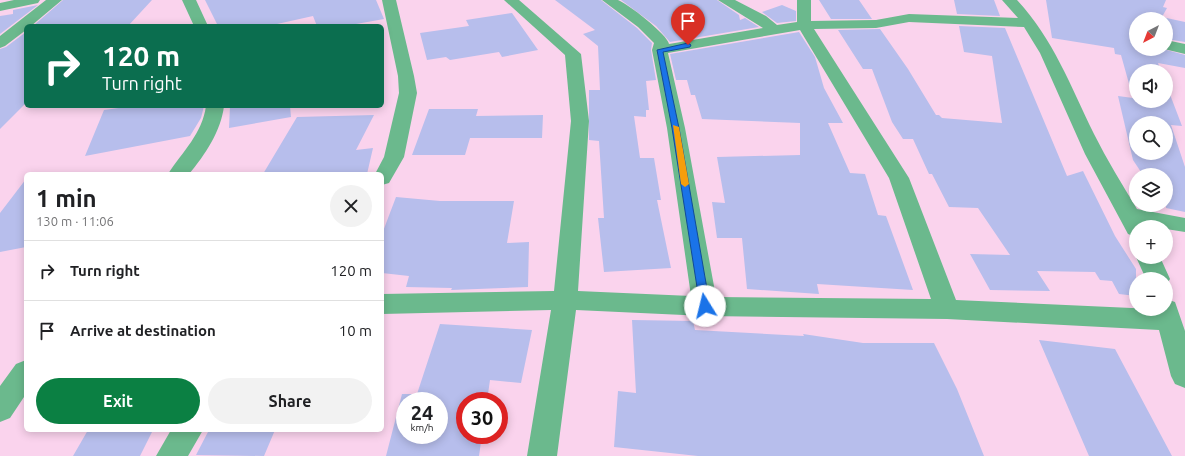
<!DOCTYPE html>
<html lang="en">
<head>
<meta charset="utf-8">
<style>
  :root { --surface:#fff; --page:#f2f2f2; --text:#202124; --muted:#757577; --line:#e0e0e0; --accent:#0b8043 }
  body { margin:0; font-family:Ubuntu,sans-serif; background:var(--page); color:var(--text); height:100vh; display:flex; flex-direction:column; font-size:15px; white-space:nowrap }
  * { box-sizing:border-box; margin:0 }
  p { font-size:13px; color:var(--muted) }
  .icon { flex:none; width:22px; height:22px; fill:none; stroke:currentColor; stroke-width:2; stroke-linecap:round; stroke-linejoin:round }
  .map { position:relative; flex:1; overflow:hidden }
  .drawer { position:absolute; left:24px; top:172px; width:360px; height:260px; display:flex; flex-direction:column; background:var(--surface); border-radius:6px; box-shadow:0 2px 10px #0003 }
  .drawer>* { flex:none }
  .guide { position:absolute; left:24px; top:24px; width:360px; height:84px; border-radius:6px; box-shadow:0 2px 10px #0003; background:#0b6e4f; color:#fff; overflow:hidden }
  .needle { width:26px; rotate:222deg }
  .controls { position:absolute; left:1129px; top:12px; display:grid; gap:8px }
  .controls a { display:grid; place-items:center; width:44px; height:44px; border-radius:50%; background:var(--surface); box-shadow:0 2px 10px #0003; font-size:20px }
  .speed { position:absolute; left:396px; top:392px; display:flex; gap:8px; font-size:20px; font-weight:700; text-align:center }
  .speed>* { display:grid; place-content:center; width:52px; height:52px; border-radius:50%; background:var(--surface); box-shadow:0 2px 10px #0003; line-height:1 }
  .speed small { font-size:10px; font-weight:400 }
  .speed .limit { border:6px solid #d22; background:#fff; color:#111 }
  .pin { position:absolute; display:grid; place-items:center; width:34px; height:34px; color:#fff; margin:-41px -17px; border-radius:50% 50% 50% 0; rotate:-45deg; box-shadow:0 0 4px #0007 }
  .pin .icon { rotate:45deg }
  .me { position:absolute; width:44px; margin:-22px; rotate:351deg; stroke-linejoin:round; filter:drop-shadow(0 0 3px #0008) }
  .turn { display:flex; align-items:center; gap:14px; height:84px; padding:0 12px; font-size:18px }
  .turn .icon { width:52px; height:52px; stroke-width:2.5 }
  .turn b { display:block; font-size:28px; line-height:34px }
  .round { display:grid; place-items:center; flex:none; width:42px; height:42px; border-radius:21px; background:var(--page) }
  .headline { display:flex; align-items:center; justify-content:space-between; height:68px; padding:0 12px }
  h1 { font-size:24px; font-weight:700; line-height:30px }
  .cta { display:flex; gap:8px; margin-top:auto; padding:8px 12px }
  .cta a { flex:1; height:46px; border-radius:24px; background:var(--accent); color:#fff; font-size:16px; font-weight:700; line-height:46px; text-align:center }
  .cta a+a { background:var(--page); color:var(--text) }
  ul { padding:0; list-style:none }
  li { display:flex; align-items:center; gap:12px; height:60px; padding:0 12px; border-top:1px solid var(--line) }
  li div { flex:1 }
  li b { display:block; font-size:15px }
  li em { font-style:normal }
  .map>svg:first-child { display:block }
  .building { fill:#b7beec; fill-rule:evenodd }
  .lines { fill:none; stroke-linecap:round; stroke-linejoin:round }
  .minor { fill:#6bb98d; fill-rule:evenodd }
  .route { fill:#1a73e8; stroke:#114b97 }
  .slow { fill:#f59e0b }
</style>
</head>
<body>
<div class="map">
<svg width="1185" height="456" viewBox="0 0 1185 456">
  <rect width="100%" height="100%" fill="#fad3ed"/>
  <path class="building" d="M63,0h89l-24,26h-95z
    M205,0h171l8,19 -39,7h-28l-4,-10 -45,10h-50z
    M555,0h46l36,28 15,15 -1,7 5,30 -10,1 3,29h-3v7l-12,-1 6,42h14l7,42h-4l14,68 -67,4 -6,-54h6l-5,-77 -10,-1v-50h11l-2,-44 -15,-12 12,-4z
    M621,0h96l22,15 1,5 5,-2 14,9 -89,15 -14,-16z
    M819,0h40l13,19h-41z
    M954,0h40l6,16 -43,-2z
    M1046,0h120l-3,7 4,1 -5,9 23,5v20l-19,-3v-20h-30v30h27l22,6v13l-27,-5 3,8h-25v30h30v-17l16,42 -11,-1 14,42v45l-19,-4v-33h-23l-10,-15 -15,-64 15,2 -12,-43 -6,-1 -1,-6 -62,-10zM1136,123h30v30h-30z
    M38,5l-38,29v-18l13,-2v-4z
    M782,5l14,6v10l-19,2 -15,-11z
    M512,13l26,37 -36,7 -3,-5 -49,8 -4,-3 -19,3 -7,-27 49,-7 -3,-6z
    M959,26l46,2 62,148 16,-5 32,65 21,33v27l-17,-2 -7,-13 -12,-1 -5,-8 -58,-1 13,20 -60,-1 -20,-36 40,1 -32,-47 -29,-1 -17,-33h-3l-16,-35h-10l-11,-17 -20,-53h-9l-25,-39 42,-1 28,40 28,46h3l3,3 60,5 -10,-67 -28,-4z
    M26,32v71l-26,26v-80l6,-2z
    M799,32l16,25 9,31 19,35h-15l22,50 15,1 13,41 8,1 27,74 -96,-6 2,10 -72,-5 -5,-51h-25l-5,-36 13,1 -8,-46 83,-2v-32l-98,-4 -7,-24h-4l-4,-15h-11l-6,-26z
    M133,106h71l-3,12 -11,18 -105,20 19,-46z
    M230,106h60l1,11 -62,11z
    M429,109h49l-2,7 67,-1 -1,23h-72l-5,17h-53z
    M374,115l-18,35 17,-2 -6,26h-104l34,-57z
    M26,179v68l-26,5v-39z
    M396,197l44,4h74l-7,42 22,-1 -1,45 -77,3 1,-2 -46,-1 3,-11 -27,-3v-39z
    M632,320l61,1 2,9 109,6 -1,-2 60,9h71l23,46 27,67h-286l-84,-9 4,-56 18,2z
    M440,324l92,6 -11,53 -31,-3 -3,21h-22v34h17l-3,21h-93l16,-62h15zM405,401h34v34h-34z
    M1039,340l76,9 57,107h-83z
    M88,430h65l-13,26h-67z
    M209,430h66l-11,26 -68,-1z"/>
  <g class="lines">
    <path class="minor" d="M14,0h26l-2,3 -38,8v-8z
      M46,0h16l-31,26h-5v4l-21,16 -5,2v-12z
      M182,0h14l12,26h-14z
      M382,0h14l18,76 3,17 -13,64 -15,26 -7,2v-11h-7l9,-17 15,-64 -1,-17z
      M504,0h15l62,54 8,67 -11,170 113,5 -24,-168 -15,-78 2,-7 -16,-16 -36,-27c5,0 12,0 16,0 9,3 50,35 51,44l94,-16 -45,-28h17l31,16 11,9 20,-3v-22h14v21l65,-1 33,-6 109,4 -16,-18h15c37,40 53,85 77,134 13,26 28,50 43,75l48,9v14l-19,-3v-2l-21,-2 1,2h-10v10l-8,-3 -43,-80 -45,-101 -16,-26 -115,-5 -33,6 -62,1 95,149 47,122 198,9h12v-10l9,3 10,29v57l-10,-4 -4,-8 -12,-46 -212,-11 -242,-3 -129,-6 -19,146h-30l24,-146 -169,4v-20l172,-3 17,-170 -6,-66zM800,30l89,148 42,121 -215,-2 -31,-169 -17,-75z
      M1166,40l19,4v10l-21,-5h2z
      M206,106h18c-3,25 -19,49 -35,68h-21c15,-23 34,-40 38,-68z
      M1136,257h24l10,22 -4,6v-6h-20z
      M26,360v34l-16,24 -10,4v-36l16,-22z
      M171,430h32l-15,26h-32z"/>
  </g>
  <path class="route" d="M688,43l3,2 -1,2 -27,5 16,76 31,178 -5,4 -5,-4 -28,-178 -15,-78z"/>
  <path class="slow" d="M673,125l6,2 10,57 -4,3 -4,-3z"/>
</svg>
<div class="controls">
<a><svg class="needle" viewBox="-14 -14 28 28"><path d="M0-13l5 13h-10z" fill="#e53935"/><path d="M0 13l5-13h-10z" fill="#757577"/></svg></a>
<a><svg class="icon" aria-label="sound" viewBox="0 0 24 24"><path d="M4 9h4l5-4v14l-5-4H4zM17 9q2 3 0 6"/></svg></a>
<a><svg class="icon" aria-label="search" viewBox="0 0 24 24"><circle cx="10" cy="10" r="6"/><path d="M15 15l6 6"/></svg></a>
<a><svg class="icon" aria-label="layers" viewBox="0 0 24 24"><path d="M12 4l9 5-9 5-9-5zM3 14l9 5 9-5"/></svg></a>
<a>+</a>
<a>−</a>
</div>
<div class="speed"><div>24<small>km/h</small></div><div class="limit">30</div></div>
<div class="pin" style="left:688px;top:45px;background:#d93025"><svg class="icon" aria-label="arrive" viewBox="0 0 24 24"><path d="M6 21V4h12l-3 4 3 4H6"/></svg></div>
<svg class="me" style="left:705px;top:306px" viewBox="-20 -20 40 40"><circle r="19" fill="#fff"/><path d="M0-13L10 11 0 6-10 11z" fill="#1a73e8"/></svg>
<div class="guide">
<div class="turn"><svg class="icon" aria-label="right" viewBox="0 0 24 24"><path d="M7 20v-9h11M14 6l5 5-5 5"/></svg><div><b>120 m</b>Turn right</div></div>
</div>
<section class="drawer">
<div class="headline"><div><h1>1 min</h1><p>130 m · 11:06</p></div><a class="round"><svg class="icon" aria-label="close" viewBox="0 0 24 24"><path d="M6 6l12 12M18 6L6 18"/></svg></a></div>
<ul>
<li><svg class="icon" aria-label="right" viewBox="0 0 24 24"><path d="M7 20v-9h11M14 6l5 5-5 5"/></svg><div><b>Turn right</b></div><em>120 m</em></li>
<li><svg class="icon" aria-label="arrive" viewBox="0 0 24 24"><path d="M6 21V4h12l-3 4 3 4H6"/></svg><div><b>Arrive at destination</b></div><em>10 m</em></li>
</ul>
<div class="cta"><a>Exit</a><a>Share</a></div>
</section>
</div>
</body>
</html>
